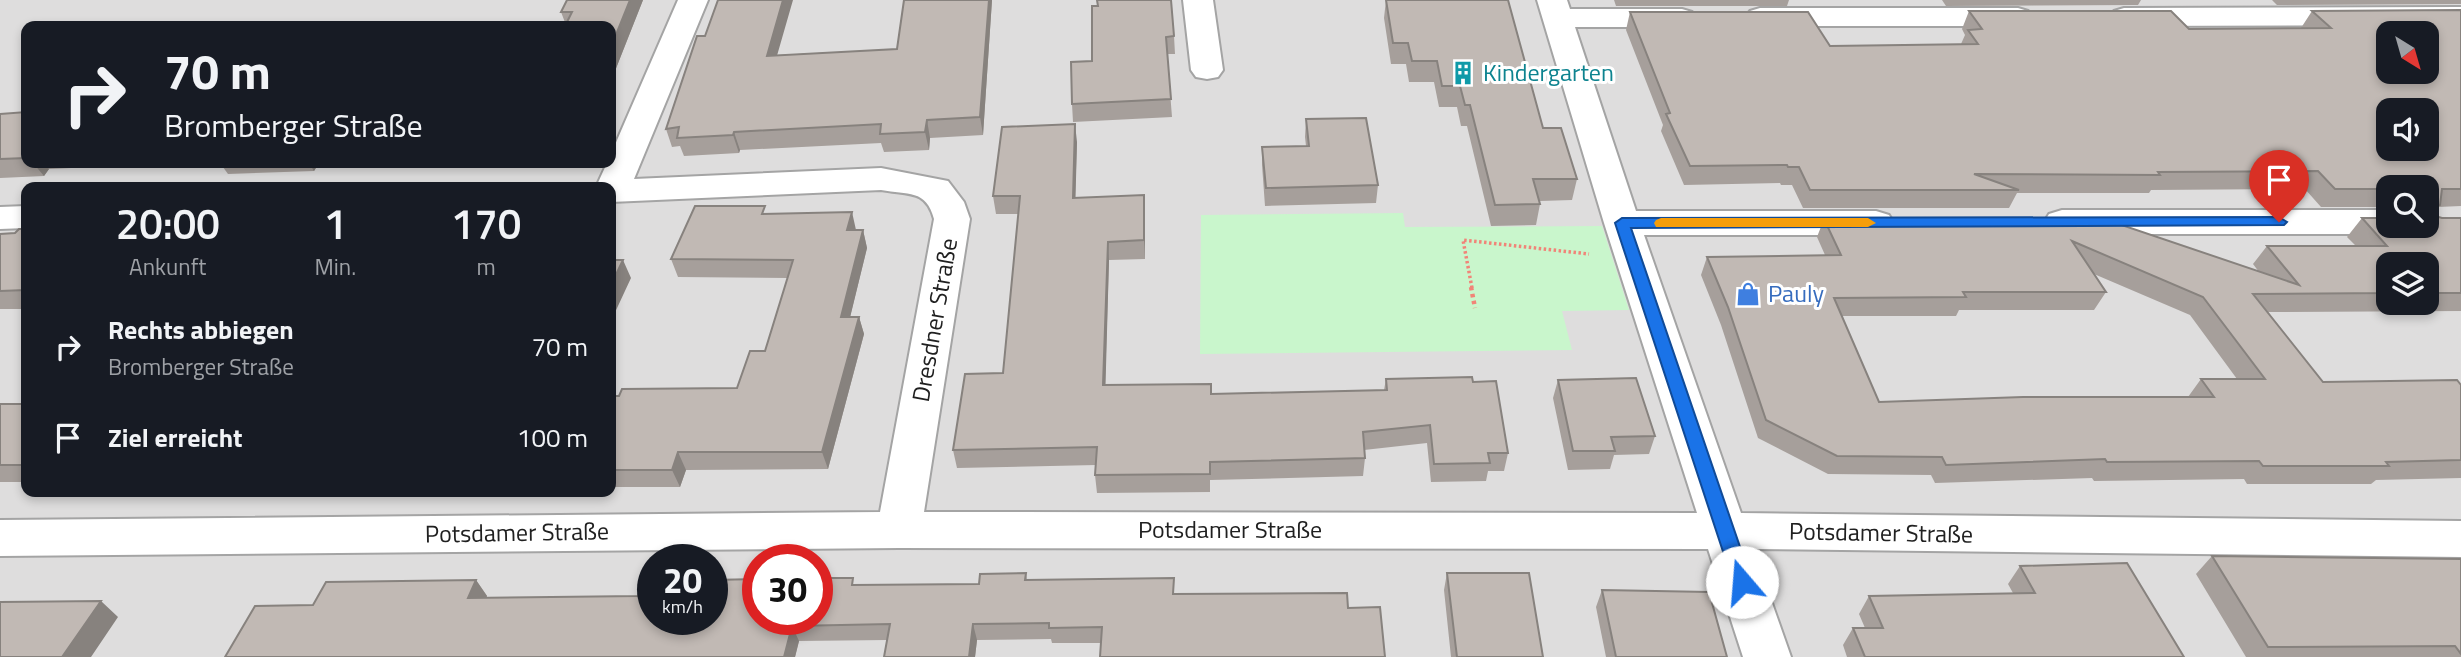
<!DOCTYPE html>
<html lang="de">
<head>
<meta charset="utf-8">
<style>
  :root { --surface:#171b24; --page:#20242c; --text:#f1f3f6; --muted:#9ea1a6 }
  body { margin:0; font-family:"Titillium Web",sans-serif; background:var(--page); color:var(--text); height:100vh; display:flex; flex-direction:column; font-size:26px; white-space:nowrap }
  * { box-sizing:border-box; margin:0 }
  p { font-size:23px; color:var(--muted) }
  .icon { flex:none; width:38px; height:38px; fill:none; stroke:currentColor; stroke-width:2; stroke-linecap:round; stroke-linejoin:round }
  .map { position:relative; flex:1; overflow:hidden }
  .side { position:absolute; left:21px; top:182px; width:595px; height:315px; display:flex; flex-direction:column; background:var(--surface); border-radius:14px; box-shadow:0 4px 10px #0003 }
  .side>* { flex:none }
  .top-card { position:absolute; left:21px; top:21px; width:595px; height:147px; border-radius:14px; box-shadow:0 4px 10px #0003; background:#171b24; color:var(--text); overflow:hidden }
  .needle { width:46px; rotate:143deg }
  .buttons { position:absolute; left:2376px; top:21px; display:grid; gap:14px }
  .buttons a { display:grid; place-items:center; width:63px; height:63px; border-radius:14px; background:var(--surface); box-shadow:0 4px 10px #0003; font-size:35px }
  .speed { position:absolute; left:637px; top:544px; display:flex; gap:14px; font-size:35px; font-weight:700; text-align:center }
  .speed>* { display:grid; place-content:center; width:91px; height:91px; border-radius:50%; background:var(--surface); box-shadow:0 4px 10px #0003; line-height:1 }
  .speed small { font-size:18px; font-weight:400 }
  .speed .limit { border:10px solid #d22; background:#fff; color:#111 }
  .pin { position:absolute; display:grid; place-items:center; width:60px; height:60px; color:#fff; margin:-72px -30px; border-radius:50% 50% 50% 0; rotate:-45deg; box-shadow:0 0 7px #0007 }
  .pin .icon { rotate:45deg }
  .me { position:absolute; width:77px; margin:-38px; rotate:342deg; stroke-linejoin:round; filter:drop-shadow(0 0 5px #0008) }
  .turn { display:flex; align-items:center; gap:24px; height:147px; padding:0 28px; font-size:32px }
  .turn .icon { width:91px; height:91px; stroke-width:2.5 }
  .turn b { display:block; font-size:49px; line-height:60px }
  .eta { display:flex; justify-content:space-evenly; align-items:center; height:119px; text-align:center }
  .eta b { font-size:42px; font-weight:600; line-height:49px }
  ul { padding:0; list-style:none }
  li { display:flex; align-items:center; gap:21px; height:91px; padding:0 28px }
  li div { flex:1 }
  li b { display:block; font-size:26px }
  li em { font-style:normal }
  .map>svg:first-child { display:block }
  .residential { fill:#dedddd; fill-rule:evenodd }
  .park { fill:#c9f6cc }
  .lines { fill:none; stroke-linecap:round; stroke-linejoin:round }
  .minor-casing { stroke:#a4a4a4; stroke-width:4 }
  .path-far1 { stroke:#f18478; stroke-width:3.5; stroke-dasharray:2.5 2.5; stroke-linecap:butt }
  .path { stroke:#f18478; stroke-width:4.5; stroke-dasharray:3.5 3.5; stroke-linecap:butt }
  .minor { fill:#fff; fill-rule:evenodd }
  .wall { fill:#a69f9b; fill-rule:evenodd }
  .shaded-wall { fill:#87827e }
  .building { fill:#c1b9b4; stroke:#87827e; stroke-width:2; fill-rule:evenodd }
  .route { fill:#1a73e8; stroke:#114b97; stroke-width:2 }
  .slow { fill:#f59e0b }
  .labels { text-anchor:middle; stroke-width:6; stroke-linejoin:round; paint-order:stroke }
  .culture-label { font-size:24px; fill:#0d838f; stroke:#fff; text-anchor:start }
  .shop-label { font-size:24px; fill:#366cbe; stroke:#fff; text-anchor:start }
  .street-label { font-size:24px; fill:#202020; stroke:#fff }
</style>
</head>
<body>
<div class="map">
<svg width="2461" height="657" viewBox="0 0 2461 657">
  <rect width="100%" height="100%" fill="#f0ede8"/>
  <path class="residential" d="M0,0h2461v657h-2461zM26,26h585v137h-585zM2389,33h38v39h-38zM2389,110h38v39h-38zM26,187h585v305h-585zM2389,187h38v39h-38zM2389,264h38v39h-38zM653,560h59v60h-59zM758,560h59v60h-59z"/>
  <path class="park" d="M1403,213l2,14 197,-1 27,84 -67,1 10,39 -372,4 1,-139z"/>
  <g class="lines">
    <g class="minor-casing">
      <path id="minor" d="M678,0h30l-74,179 247,-11 67,13 16,21 6,17 -46,293 773,1 -93,-290 -67,-223h30l3,9h112l10,3 5,6 -5,6 -10,3h-107l61,184h240l13,4 5,8 -5,8 -13,4h-232l97,278 720,8v36l-708,-8 38,108h-48l-35,-108 -809,-1 -899,8v-36l880,-8 54,-293c-8,-30 -26,-24 -53,-29l-270,12v-15h-15l11,-24h4v-9z
        M1183,0h30l10,70 -5,7 -11,2 -11,-2 -5,-7z
        M2461,7v18l-337,1 -10,-3 -5,-6 5,-6 10,-3z
        M1760,8h258l10,3 5,6 -5,6 -10,3h-258l-10,-3 -5,-6 5,-6z
        M26,206v22l-26,1v-22z
        M2062,210h327v16h15l-2,4 -13,4h-327l-13,-4 -5,-8 5,-8z"/>
    </g>
    <path class="path-far1" d="M1472,288l-9,-48 126,14"/>
    <path class="path" d="M1471,287l4,21"/>
    <use href="#minor" class="minor"/>
  </g>
  <path class="wall" d="M567,0h76l-32,81v-55l-45,-1 -5,-13z
    M992,0l-9,135 -53,3 -1,12 -45,2 -3,-9 -141,7 -1,3 -55,3 -4,-10 -8,1 -6,-18 111,-74 120,-6z
    M1386,0l157,128 34,51 -5,21 -32,1v3l-4,21 -45,1 -24,-100h-6l-4,-19h-18l-5,-25h-25l-3,-18h-15l-7,-46z
    M1614,0h175l-2,6h-171z
    M1942,0h199l-3,5 -192,1z
    M2272,0h189v4l-184,1z
    M1092,6l82,30 1,18h-8l5,63 -99,5 -1,-18 20,-43z
    M2461,10v196l-23,1 -7,8 11,3h19v93l-193,1 55,70 138,3v93l-85,2 -5,4h-124l-3,-5 -150,2 -2,-3 -157,5 -4,-8 -103,-1 -70,-36 -37,-113 -20,-50 6,-18 118,-2 -8,-18 7,-18h280l155,53 -6,-8 14,-18h89l-9,-9 15,-19 65,8v-39h-38v20h-68l-16,-18 -154,1 -2,3h-132l-8,15h-206l-11,-23h-11l-1,-2 -96,2 -23,-54 2,-6 -37,-95 4,-18 200,34 131,-2 4,-9 -3,-6 7,-18 220,18 112,-1 11,-17zM2389,264h38v39h-38zM2094,274l96,41 47,64h-36l-13,18 -309,5 -37,-86h114l3,-6h135l12,-18z
    M26,112v51h157l-134,6 -5,7 -44,2v-64z
    M1306,119l72,66 -2,18 -111,3 -3,-41v-18l44,-1 -1,-9z
    M1077,142l-2,56 69,-3 1,64 -36,1 -4,125 106,9 173,-4 2,-11 87,3 35,71 -4,18h-16l-2,10 -55,1 -4,-39 -63,7 1,8 -2,18 -153,4v12l-113,1 -2,-18 1,-10 -139,3 -4,-18 50,-77 16,-159h-23l-3,-18z
    M220,163h99l-5,8 -86,3z
    M767,214l89,16h7l4,18 -17,69h9l5,17 -36,135 -142,1 -6,17h-69v-91l126,-8 28,-37 23,-73 -110,-1 -7,-18z
    M26,229v80h-26v-75l15,-1z
    M1558,380l97,56 -6,18 -35,1 -4,14 -42,1 -15,-72z
    M0,404h26v78h-26z
    M110,492h220l-66,5 -4,-5 -149,1z
    M2212,556l249,3v98h-215l-50,-83z
    M2020,566l164,91h-337l-4,-12 10,-17h12l-6,-14 10,-18 144,-3 -5,-9z
    M1026,573l1,7 147,-2v16l-73,49h-49l-1,-4 -74,1 -2,17h-91l3,-17 -88,1 -4,16h-570l88,-52 163,-25 11,16 -1,2 152,-2 218,-11 123,-1z
    M1447,573l96,84h-92l-7,-67z
    M1602,590l125,67h-121l-10,-50z"/>
  <path class="shaded-wall" d="M630,0h13l-32,81v-34z
    M783,0h10l-21,73 -5,-17z
    M989,0h3l-9,135 -3,-18z
    M927,120l3,18 -1,12 -4,-18z
    M1075,124l2,18 -2,74 -2,-18z
    M734,132l6,18 -1,3 -6,-18z
    M33,163h11l5,6 -5,7z
    M309,163h10l-5,8z
    M1144,195l1,18v46l-1,-19z
    M852,212l4,18h-9z
    M863,230l4,18 -21,86 -5,-17z
    M1108,242l1,18 -4,143 -2,-18z
    M623,260l8,18 -20,43v-36z
    M859,317l5,17 -36,135 -6,-17z
    M678,452l8,18 -6,17 -8,-17z
    M476,580l11,16 -8,18 -11,-16z
    M101,601l17,16 -27,40h-29z
    M973,624l4,16 -2,17h-6z
    M792,626l7,15 -4,16h-11z"/>
  <path class="building" d="M567,0h63l-19,47v-21h-46l7,-14h-11z
    M718,0h65l-16,56 130,-7 7,-49h85l-9,117 -53,3 -2,12 -45,2 1,-10 -147,8 -1,3 -56,3 2,-11 -13,2 31,-93h8z
    M1097,0h74l3,36 -8,1 5,62 -99,5 -1,-42 21,-1v-55h6z
    M1386,0h122l35,128h18l16,51h-44l7,25 -45,1 -25,-100h-5l-5,-19h-18l-5,-25h-25l-4,-18h-15z
    M2461,10v179h-19l-2,16 -13,2v-20h-38v2h-54l-17,-18 -160,1 2,3 -186,-1 45,16h-209l-11,-23h-11l-1,-2 -97,1 -24,-52 4,-1 -40,-101h178l22,34 148,-2 -10,-14 14,-1 -13,-18h202l18,18 142,-1 -19,-17zM2389,33h38v39h-38zM2389,110h38v39h-38z
    M26,112v46l-26,1v-45z
    M1366,118l12,67 -112,3 -4,-41 47,-1 -3,-27z
    M1075,124l-2,74 71,-3v45l-36,2 -5,143 108,-1v10l176,-4 -1,-11 86,-2 1,5 23,-1 12,72h-20l2,10 -56,1 -4,-39 -67,7 2,26 -155,4v12l-115,1 2,-28 -144,3 12,-76 38,-1 17,-177h-27l9,-69z
    M695,206h70l-3,8 90,-2 -5,18h16l-22,87h18l-37,135h-144l-6,18h-61v-74h8l3,-7 115,-1 13,-37h15l28,-91 -122,-1z
    M2427,212l1,2 14,4h19v75h-34v-29h-38v29l-136,1 70,88 134,-2 4,5v75l-75,2 3,4h-126l-4,-5 -152,1 -2,-3 -159,6 -4,-8 -105,-1 -71,-36 -38,-113 -21,-50 134,-2 -17,-36h280l195,66 -32,-39h120l-25,-28h27v8h38zM2072,241l131,56 62,82h-64l13,18h-191l-144,5 -45,-104 132,-1 -3,-5h143z
    M19,229h7v61l-26,1v-57l15,-1z
    M611,260h12l-12,25z
    M1636,378l19,58 -44,1 4,14h-42l-15,-71z
    M0,404h26v61h-26z
    M2212,556l249,3v95l-6,-8 -187,1z
    M2127,563l57,94h-319l-12,-29h30l-14,-32 166,-3 -15,-27z
    M1026,573l-1,7 149,-2 -1,16 174,-1 1,15 32,-1 5,50h-285l2,-30 -53,1v-5l-76,1 -4,33h-85l6,-33 -98,2 -8,31h-559l30,-51 58,-1 13,-23 150,-2 -8,18 170,-2 5,-15 10,-1v40h59v-40l46,-1v41h59v-42h36l-1,7 127,-1 1,-10z
    M1447,573h82l14,84h-86z
    M1602,590l107,2 18,65h-111z
    M101,601l-39,56h-62v-55z"/>
  <path class="route" d="M2279,217l8,5 -3,3 -653,3 121,354 -3,5 -7,3 -7,-3 -2,-5 -118,-359 7,-5z"/>
  <path class="slow" d="M1661,218h207l8,5 -8,4h-212l-2,-4 2,-3z"/>
  <defs>
    <g id="building-bare" transform="scale(1.89)"><path d="M-4-6H4V6H1V3H-1V6H-4ZM-2.5-4.3h1.7v1.8h-1.7ZM.8-4.3h1.7v1.8H.8ZM-2.5-1h1.7V.8h-1.7ZM.8-1h1.7V.8H.8Z" fill="#0f9aa8" stroke="#fff" stroke-width="2.5" paint-order="stroke"/></g>
    <g id="shop-bare" transform="scale(1.89)"><path d="M-5-2.5h2.3a2.7 3.5 0 0 1 5.4 0H5L5.5 6h-11ZM-1.5-2.5h3a1.5 2.3 0 0 0-3 0Z" fill="#3f7fe0" stroke="#fff" stroke-width="2.5" paint-order="stroke"/></g>
  </defs>
  <g fill-rule="evenodd">
    <use href="#building-bare" x="1463" y="73"/>
    <use href="#shop-bare" x="1748" y="294"/>
  </g>
  <g class="labels">
    <g class="culture-label">
      <text x="1483" y="81">Kindergarten</text>
    </g>
    <g class="shop-label">
      <text x="1768" y="302">Pauly</text>
    </g>
    <g class="street-label">
      <text transform="translate(935 320) rotate(-80)" y="8">Dresdner Straße</text>
      <text x="1230" y="538">Potsdamer Straße</text>
      <text transform="translate(517 533) rotate(-1)" y="8">Potsdamer Straße</text>
      <text transform="translate(1881 533) rotate(1)" y="8">Potsdamer Straße</text>
    </g>
  </g>
</svg>
<div class="buttons">
<a><svg class="needle" viewBox="-14 -14 28 28"><path d="M0-13l5 13h-10z" fill="#e53935"/><path d="M0 13l5-13h-10z" fill="#9ea1a6"/></svg></a>
<a><svg class="icon" aria-label="sound" viewBox="0 0 24 24"><path d="M4 9h4l5-4v14l-5-4H4zM17 9q2 3 0 6"/></svg></a>
<a><svg class="icon" aria-label="search" viewBox="0 0 24 24"><circle cx="10" cy="10" r="6"/><path d="M15 15l6 6"/></svg></a>
<a><svg class="icon" aria-label="layers" viewBox="0 0 24 24"><path d="M12 4l9 5-9 5-9-5zM3 14l9 5 9-5"/></svg></a>
</div>
<div class="speed"><div>20<small>km/h</small></div><div class="limit">30</div></div>
<div class="pin" style="left:2279px;top:222px;background:#d93025"><svg class="icon" aria-label="arrive" viewBox="0 0 24 24"><path d="M6 21V4h12l-3 4 3 4H6"/></svg></div>
<svg class="me" style="left:1742px;top:582px" viewBox="-20 -20 40 40"><circle r="19" fill="#fff"/><path d="M0-13L10 11 0 6-10 11z" fill="#1a73e8"/></svg>
<div class="top-card">
<div class="turn"><svg class="icon" aria-label="right" viewBox="0 0 24 24"><path d="M7 20v-9h11M14 6l5 5-5 5"/></svg><div><b>70 m</b>Bromberger Straße</div></div>
</div>
<section class="side">
<div class="eta">
<div><b>20:00</b><p>Ankunft</p></div>
<div><b>1</b><p>Min.</p></div>
<div><b>170</b><p>m</p></div>
</div>
<ul>
<li><svg class="icon" aria-label="right" viewBox="0 0 24 24"><path d="M7 20v-9h11M14 6l5 5-5 5"/></svg><div><b>Rechts abbiegen</b><p>Bromberger Straße</p></div><em>70 m</em></li>
<li><svg class="icon" aria-label="arrive" viewBox="0 0 24 24"><path d="M6 21V4h12l-3 4 3 4H6"/></svg><div><b>Ziel erreicht</b></div><em>100 m</em></li>
</ul>
</section>
</div>
</body>
</html>
